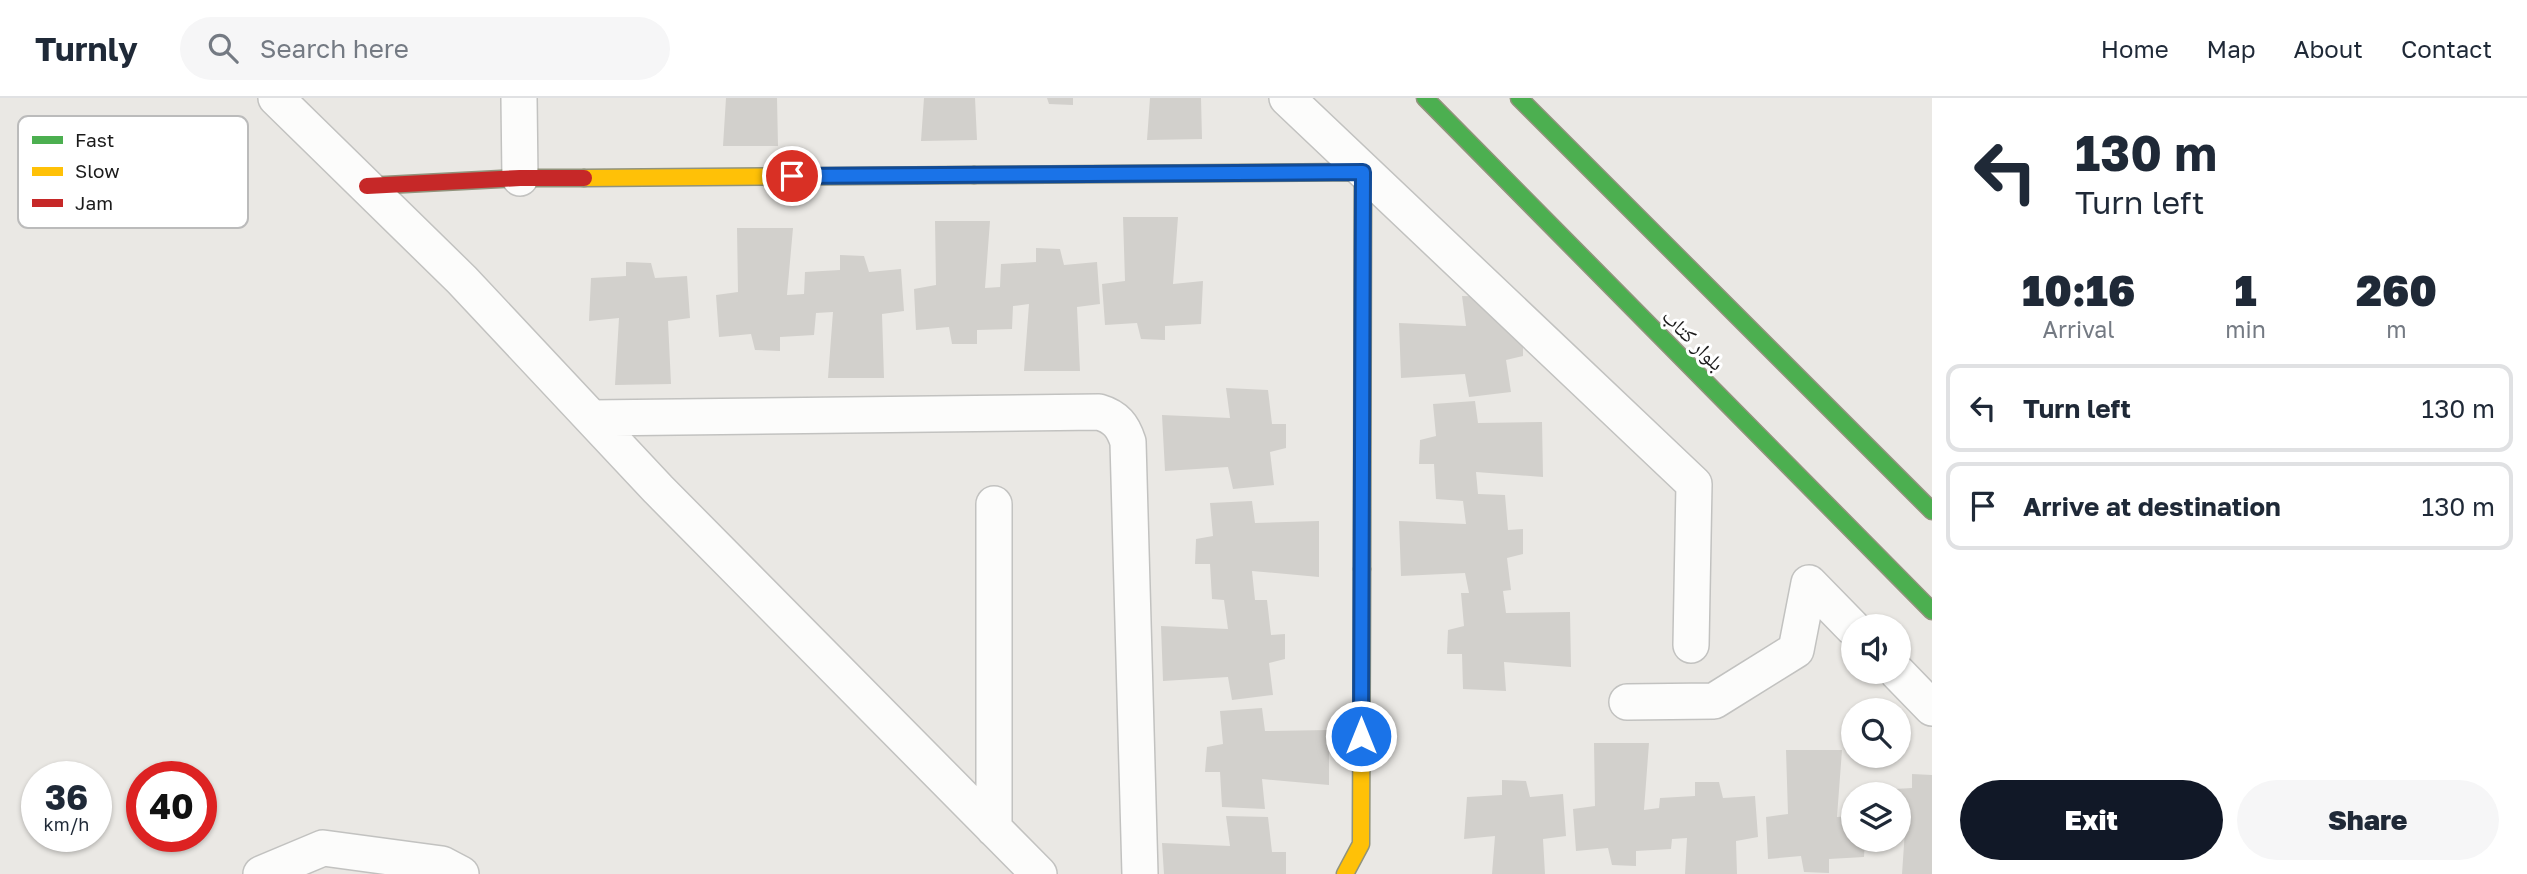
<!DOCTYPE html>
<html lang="en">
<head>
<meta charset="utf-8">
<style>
  :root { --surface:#fff; --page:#f6f6f7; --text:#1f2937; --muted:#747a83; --line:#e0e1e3; --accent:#111827 }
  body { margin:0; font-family:"Golos Text","Noto Naskh Arabic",sans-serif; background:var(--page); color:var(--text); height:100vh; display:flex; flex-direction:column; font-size:26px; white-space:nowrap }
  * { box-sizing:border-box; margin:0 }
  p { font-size:23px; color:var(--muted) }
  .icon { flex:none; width:38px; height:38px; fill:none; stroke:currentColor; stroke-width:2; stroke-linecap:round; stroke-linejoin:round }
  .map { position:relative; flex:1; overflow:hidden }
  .sheet { display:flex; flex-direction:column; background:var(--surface); width:595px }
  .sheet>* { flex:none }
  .top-card { background:#fff; color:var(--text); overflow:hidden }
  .tools { position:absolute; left:1841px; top:516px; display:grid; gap:14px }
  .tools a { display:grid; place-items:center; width:70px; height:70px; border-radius:50%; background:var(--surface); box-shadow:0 2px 5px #0004; font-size:35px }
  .speed { position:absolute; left:21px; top:663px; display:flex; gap:14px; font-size:35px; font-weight:700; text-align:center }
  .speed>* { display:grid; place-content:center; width:91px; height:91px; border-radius:50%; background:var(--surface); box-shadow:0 2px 5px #0004; line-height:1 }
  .speed small { font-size:18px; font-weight:400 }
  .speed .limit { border:10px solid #d22; background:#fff; color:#111 }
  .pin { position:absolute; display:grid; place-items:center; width:60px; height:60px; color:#fff; margin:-30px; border:4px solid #fff; border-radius:50%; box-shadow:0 2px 7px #0007 }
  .me { position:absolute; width:77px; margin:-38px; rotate:0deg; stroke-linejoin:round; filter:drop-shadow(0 0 5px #0008) }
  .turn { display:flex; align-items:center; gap:24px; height:147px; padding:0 28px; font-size:32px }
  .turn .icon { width:91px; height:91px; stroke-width:2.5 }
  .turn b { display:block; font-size:49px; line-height:60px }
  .eta { display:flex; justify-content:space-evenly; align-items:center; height:119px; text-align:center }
  .eta b { font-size:42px; font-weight:800; line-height:49px }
  .action { display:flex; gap:14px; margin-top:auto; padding:14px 28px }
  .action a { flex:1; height:80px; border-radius:42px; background:var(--accent); color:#fff; font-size:28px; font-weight:800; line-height:80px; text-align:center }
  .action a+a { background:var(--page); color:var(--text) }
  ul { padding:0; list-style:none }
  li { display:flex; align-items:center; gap:21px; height:88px; margin:0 14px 10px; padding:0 14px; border:4px solid var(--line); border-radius:14px }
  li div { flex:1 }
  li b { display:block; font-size:26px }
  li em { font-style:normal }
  header { display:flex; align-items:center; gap:42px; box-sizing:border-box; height:98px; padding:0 35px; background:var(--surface); border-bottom:2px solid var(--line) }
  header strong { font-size:33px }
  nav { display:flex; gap:38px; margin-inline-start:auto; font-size:24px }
  .search { width:490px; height:63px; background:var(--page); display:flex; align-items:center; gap:18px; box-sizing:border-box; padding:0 24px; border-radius:38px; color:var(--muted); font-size:26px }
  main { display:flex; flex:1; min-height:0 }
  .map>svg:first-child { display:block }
  .building { fill:#d2d0cc }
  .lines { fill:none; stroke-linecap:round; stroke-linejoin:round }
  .street-casing { stroke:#c2c2c0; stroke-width:38 }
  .fast-casing { stroke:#91937c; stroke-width:19 }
  .slow-casing { stroke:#91937c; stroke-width:19 }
  .jam-casing { stroke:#91937c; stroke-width:19 }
  .street { stroke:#fcfcfb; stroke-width:35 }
  .fast { stroke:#4caf50; stroke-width:16 }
  .slow { stroke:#ffc107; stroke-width:16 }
  .jam { stroke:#c62828; stroke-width:16 }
  .route-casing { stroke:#114b97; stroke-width:18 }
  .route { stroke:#1a73e8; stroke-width:12 }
  .labels { text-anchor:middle; stroke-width:6; stroke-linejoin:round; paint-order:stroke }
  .street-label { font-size:21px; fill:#1b1b1b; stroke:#fff }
  .key { fill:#fff; stroke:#bbb; stroke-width:2 }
  .key-label { font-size:19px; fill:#1b1b1b }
</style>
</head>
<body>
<header>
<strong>Turnly</strong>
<div class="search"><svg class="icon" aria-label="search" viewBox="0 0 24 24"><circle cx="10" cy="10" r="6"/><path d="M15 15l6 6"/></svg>Search here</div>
<nav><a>Home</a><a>Map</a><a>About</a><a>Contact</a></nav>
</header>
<main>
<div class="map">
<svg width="1932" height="776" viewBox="0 0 1932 776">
  <rect width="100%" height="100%" fill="#eae8e4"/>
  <path class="building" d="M726,0h51l1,48h-55z
    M924,0h51l2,42 -56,1z
    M1047,0h26v7l-24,-1z
    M1150,0h51l1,41 -55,1z
    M1123,119h55l-5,67 30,-3 -2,43 -36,2v14l-24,-1 -4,-16 -32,2 -3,-41 23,-3z
    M935,123h55l-5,67 15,-1 1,-23 35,-2v-14l24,1 4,16 33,-3 3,42 -23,3 3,64h-56l5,-67 -16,2 -1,23 -35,1v14h-25l-3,-17 -33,3 -2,-41 22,-4z
    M737,130h56l-6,67 17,-1 1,-22 35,-2v-15l24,1 5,16 32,-3 3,42 -22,3 2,64h-56l5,-66 -17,1 -2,22 -34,2v14l-25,-1 -4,-16 -32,3 -3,-42 22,-3z
    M626,164l25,1 4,15 32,-2 3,42 -22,3 3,63 -56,1 4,-67 -30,3 2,-43 35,-2z
    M1462,198l43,1 3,35 15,-1v25l-17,4 5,32 -42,5 -4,-23 -64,4 -2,-55 67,3z
    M1226,290l42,2 4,34h14v24l-16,4 4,33 -41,4 -5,-22 -63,4 -3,-56 68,3z
    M1475,303l3,22 64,-1 1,55 -67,-5 2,22 27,1 3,35 15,-1v25l-16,4 4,32 -8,1 3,22 64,-1 1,55 -67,-5 2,29 -43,-2 -1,-35h-15l1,-24 16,-4 -3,-33h8l-4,-20 -64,3 -2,-55 67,3 -3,-23 -27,-2 -2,-35h-15l1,-24 16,-4 -3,-32z
    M1252,403l3,22 64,-2v56l-67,-6 3,29h12l4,35 14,-1v25l-16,4 4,32 -41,5 -4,-23 -65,4 -2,-55 67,3 -4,-29 -12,-1 -2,-35h-15l1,-25 17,-3 -3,-33z
    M1262,610l3,23 64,-1v55l-67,-6 3,30 -43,-2 -2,-35h-15l2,-25 16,-3 -3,-33z
    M1594,645h55l-5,67 15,-2 1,-10 35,-2v-14h24l4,16 32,-2 3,41 -22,4 1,33h-52l2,-36 -15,1 -1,10 -35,2v15l-24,-1 -4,-17 -32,3 -3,-42 22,-3z
    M1786,652h56l-5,67 16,-1v24h12l-1,17 -35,2v14l-25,-1 -3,-16 -33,3 -2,-42 22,-3z
    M1912,676l20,1v99h-30l3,-44 -6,1v-37h-22v-4l35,-2z
    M1502,682l24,1 4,16 33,-3 3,42 -23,3 2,35h-53l3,-38 -31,3 3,-42 35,-2z
    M1226,718l42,1 4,35h14v22h-122l-2,-31 68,3z"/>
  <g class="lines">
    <g class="street-casing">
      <path id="street" d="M276,0l186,182 196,209 381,385
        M519,0l1,80
        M1287,0l407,386 -3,161
        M592,320l507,-6c17,5 24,14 29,30l12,432
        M994,406v325
        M1897,574l35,36
        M1627,604l87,-1 82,-51 13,-67 44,45
        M261,776l62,-26 119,16 19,10"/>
    </g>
    <g class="fast-casing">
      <path id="fast" d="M1425,0l507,513
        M1519,0l413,413
        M974,77l389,-3 -1,397"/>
    </g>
    <g class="slow-casing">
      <path id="slow" d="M584,80l390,-3
        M1345,776l16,-30 1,-275"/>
    </g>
    <g class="jam-casing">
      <path id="jam" d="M367,88l153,-8h64"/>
    </g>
    <use href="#street" class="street"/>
    <use href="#fast" class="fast"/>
    <use href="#slow" class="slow"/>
    <use href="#jam" class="jam"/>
  </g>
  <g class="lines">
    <g class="route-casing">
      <path id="route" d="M792,78l571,-4 -2,564"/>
    </g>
    <use href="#route" class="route"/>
  </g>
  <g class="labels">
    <g class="street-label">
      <text transform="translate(1693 242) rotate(45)" y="7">بلوار کتاب</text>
    </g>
  </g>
  <rect x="18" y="18" width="230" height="112" rx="10" class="key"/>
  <rect x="32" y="38" width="31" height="8" fill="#4caf50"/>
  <rect x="32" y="69" width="31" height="9" fill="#ffc107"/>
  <rect x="32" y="101" width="31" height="8" fill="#c62828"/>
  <g class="key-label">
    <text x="75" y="49">Fast</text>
    <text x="75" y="80">Slow</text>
    <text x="75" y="112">Jam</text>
  </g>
</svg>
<div class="tools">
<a><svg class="icon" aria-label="sound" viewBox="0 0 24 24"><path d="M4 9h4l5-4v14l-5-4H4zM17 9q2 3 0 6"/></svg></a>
<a><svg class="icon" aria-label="search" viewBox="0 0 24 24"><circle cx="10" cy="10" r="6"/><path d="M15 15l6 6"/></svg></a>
<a><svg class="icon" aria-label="layers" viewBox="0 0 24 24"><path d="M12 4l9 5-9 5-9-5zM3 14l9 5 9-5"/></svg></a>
</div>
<div class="speed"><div>36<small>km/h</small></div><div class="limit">40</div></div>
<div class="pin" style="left:792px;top:78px;background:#d93025"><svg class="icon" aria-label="arrive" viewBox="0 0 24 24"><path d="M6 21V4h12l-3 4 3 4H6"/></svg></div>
<svg class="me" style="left:1361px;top:638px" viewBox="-20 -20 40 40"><circle r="17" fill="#1a73e8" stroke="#fff" stroke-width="3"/><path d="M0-11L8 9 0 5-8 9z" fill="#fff"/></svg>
</div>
<section class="sheet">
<div class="top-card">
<div class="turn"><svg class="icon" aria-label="left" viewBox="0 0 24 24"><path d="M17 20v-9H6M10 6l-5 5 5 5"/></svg><div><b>130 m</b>Turn left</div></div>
</div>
<div class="eta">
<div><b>10:16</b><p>Arrival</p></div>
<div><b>1</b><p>min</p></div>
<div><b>260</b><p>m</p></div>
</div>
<ul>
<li><svg class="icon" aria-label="left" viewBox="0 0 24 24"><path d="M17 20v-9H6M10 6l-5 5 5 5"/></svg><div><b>Turn left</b></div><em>130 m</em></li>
<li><svg class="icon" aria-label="arrive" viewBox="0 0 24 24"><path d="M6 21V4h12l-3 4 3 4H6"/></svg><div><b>Arrive at destination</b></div><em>130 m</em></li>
</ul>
<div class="action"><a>Exit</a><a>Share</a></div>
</section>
</main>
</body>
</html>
